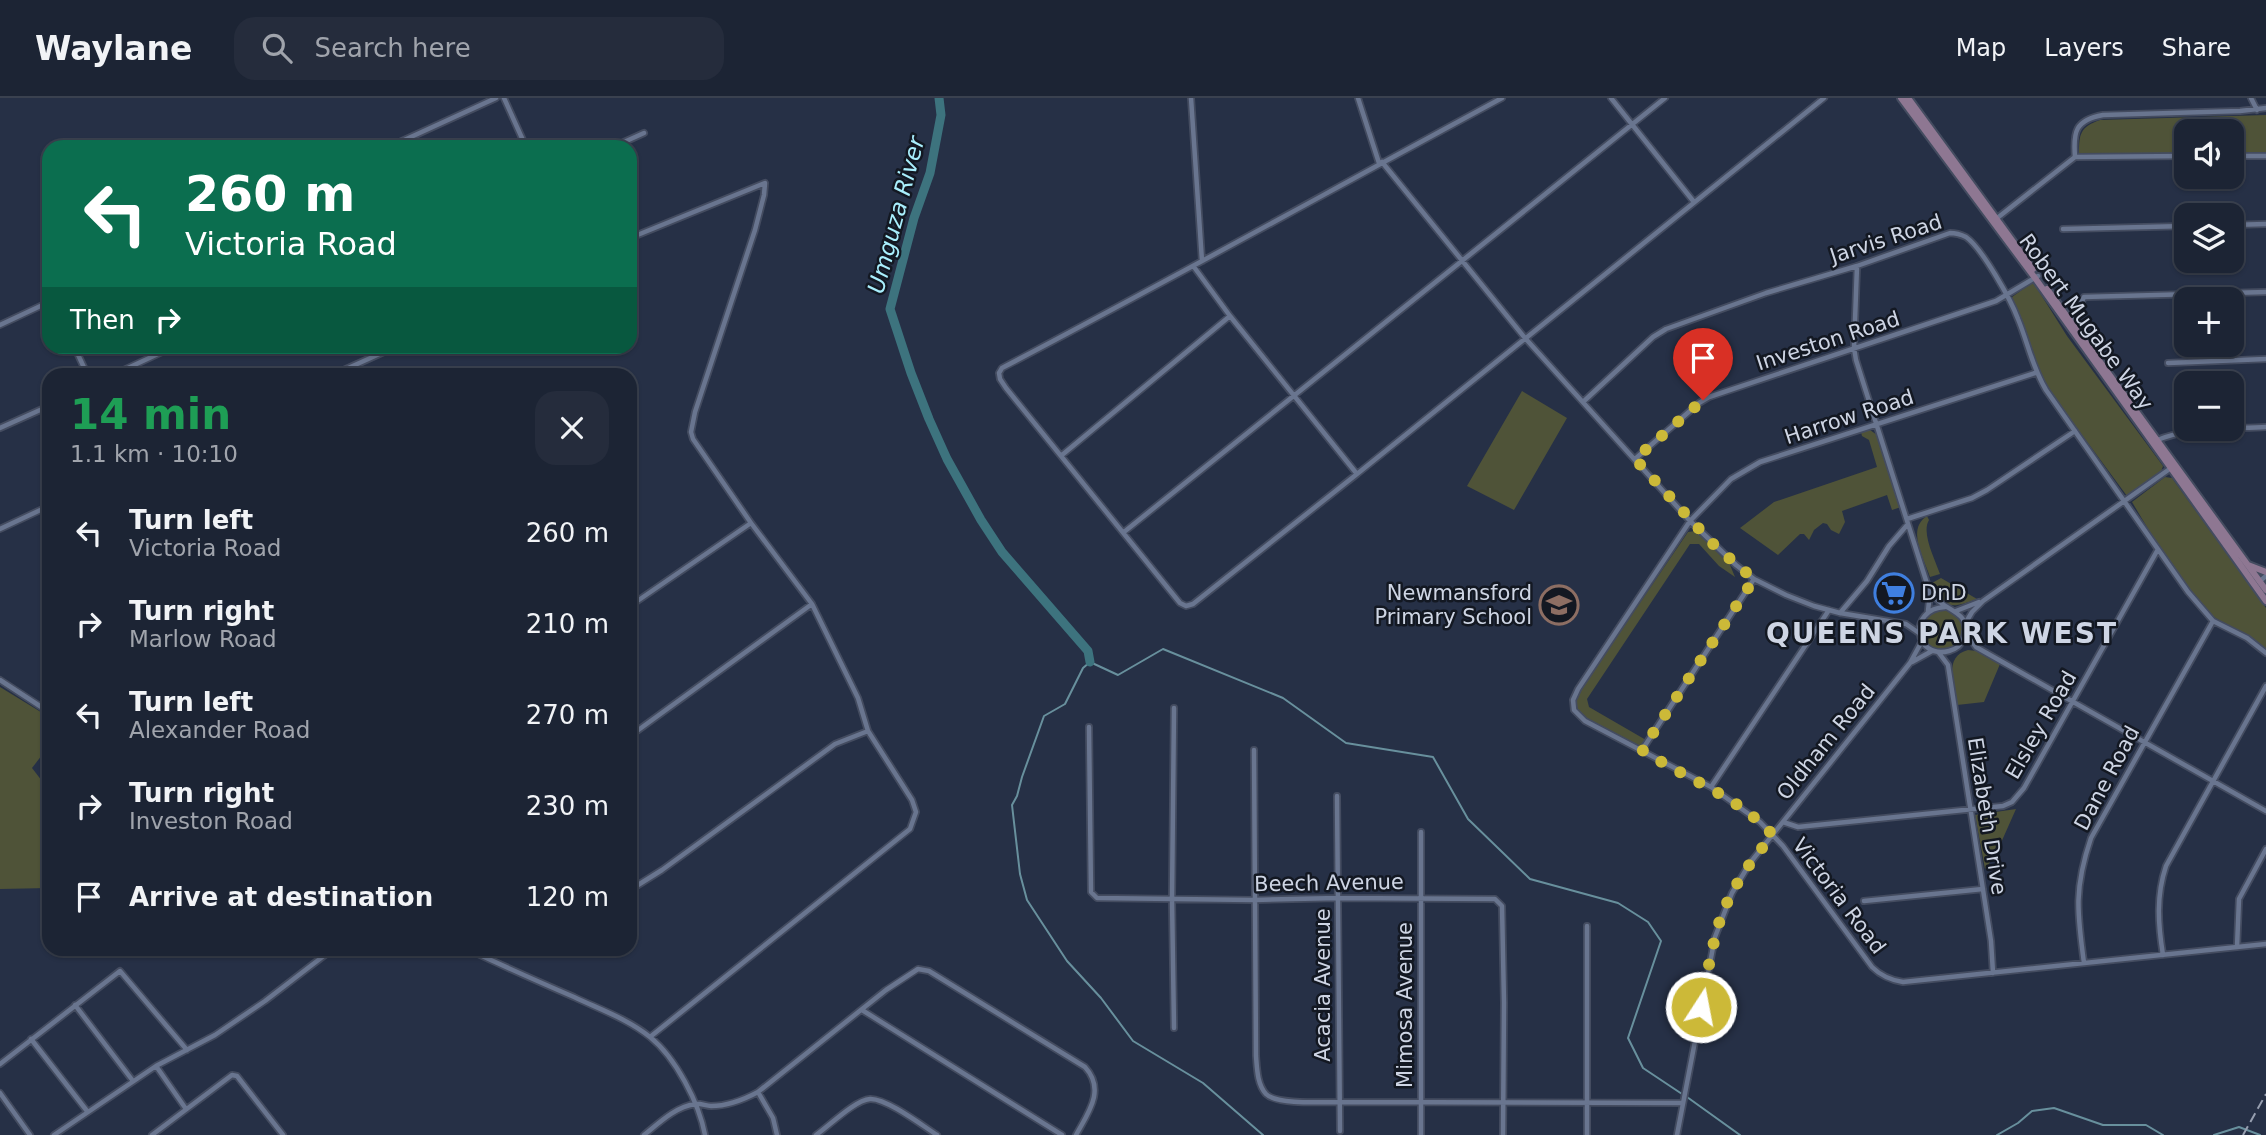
<!DOCTYPE html>
<html lang="en">
<head>
<meta charset="utf-8">
<style>
  :root { --surface:#1c2434; --page:#252c3c; --text:#f1f3f6; --muted:#a0a4ac; --line:#3a414f }
  body { margin:0; font-family:"DejaVu Sans",sans-serif; background:var(--page); color:var(--text); height:100vh; display:flex; flex-direction:column; font-size:26px; white-space:nowrap }
  * { box-sizing:border-box; margin:0 }
  p { font-size:23px; color:var(--muted) }
  .icon { flex:none; width:38px; height:38px; fill:none; stroke:currentColor; stroke-width:2; stroke-linecap:round; stroke-linejoin:round }
  .map { position:relative; flex:1; overflow:hidden }
  .details { position:absolute; left:42px; top:270px; width:595px; height:588px; display:flex; flex-direction:column; background:var(--surface); border-radius:21px; box-shadow:0 2px 5px #0004,0 0 0 2px var(--line) }
  .details>* { flex:none }
  .hud { position:absolute; left:42px; top:42px; width:595px; height:214px; border-radius:21px; box-shadow:0 2px 5px #0004,0 0 0 2px var(--line); background:#0b6e4f; color:#fff; overflow:hidden }
  .buttons { position:absolute; left:2174px; top:21px; display:grid; gap:14px }
  .buttons a { display:grid; place-items:center; width:70px; height:70px; border-radius:14px; background:var(--surface); box-shadow:0 2px 5px #0004,0 0 0 2px var(--line); font-size:35px }
  .pin { position:absolute; display:grid; place-items:center; width:60px; height:60px; color:#fff; margin:-72px -30px; border-radius:50% 50% 50% 0; rotate:-45deg; box-shadow:0 0 7px #0007 }
  .pin .icon { rotate:45deg }
  .me { position:absolute; width:77px; margin:-38px; rotate:11deg; stroke-linejoin:round; filter:drop-shadow(0 0 5px #0008) }
  .turn { display:flex; align-items:center; gap:24px; height:147px; padding:0 28px; font-size:32px }
  .turn .icon { width:91px; height:91px; stroke-width:2.5 }
  .turn b { display:block; font-size:49px; line-height:60px }
  .then { display:flex; align-items:center; height:66px; padding:0 28px; background:#0003; gap:14px; font-size:26px }
  .round { display:grid; place-items:center; flex:none; width:74px; height:74px; border-radius:21px; background:var(--page) }
  .headline { display:flex; align-items:center; justify-content:space-between; height:119px; padding:0 28px }
  h1 { font-size:42px; font-weight:700; line-height:52px; color:#1e9e55 }
  ul { padding:0; list-style:none }
  li { display:flex; align-items:center; gap:21px; height:91px; padding:0 28px }
  li div { flex:1 }
  li b { display:block; font-size:26px }
  li em { font-style:normal }
  header { display:flex; align-items:center; gap:42px; box-sizing:border-box; height:98px; padding:0 35px; background:var(--surface); border-bottom:2px solid var(--line) }
  header strong { font-size:33px }
  nav { display:flex; gap:38px; margin-inline-start:auto; font-size:24px }
  .search { width:490px; height:63px; background:var(--page); display:flex; align-items:center; gap:18px; box-sizing:border-box; padding:0 24px; border-radius:21px; color:var(--muted); font-size:26px }
  .map>svg:first-child { display:block }
  .green { fill:#4f5338 }
  .lines { fill:none; stroke-linecap:round; stroke-linejoin:round }
  .stream { stroke:#68909d; stroke-width:2 }
  .river { stroke:#3d737e; stroke-width:9 }
  .minor-casing { stroke:#444c60; stroke-width:8 }
  .secondary-casing { stroke:#444c60; stroke-width:10 }
  .minor { stroke:#69758f; stroke-width:4.5 }
  .secondary { stroke:#8e7792; stroke-width:6 }
  .rail { stroke:#979fb0; stroke-width:2; stroke-dasharray:10 5; stroke-linecap:butt }
  .route { stroke:#ccb938; stroke-width:12; stroke-dasharray:0 21.6 }
  .labels { text-anchor:middle; stroke-width:5; stroke-linejoin:round; paint-order:stroke }
  .street-label { font-size:21px; fill:#ced5e4; stroke:#131822 }
  .poi-label { font-size:21px; fill:#ced5e4; stroke:#131822; text-anchor:end }
  .water-label { font-size:23px; font-style:italic; fill:#a9effd; stroke:#131822 }
  .district-label { font-size:28px; font-weight:bold; letter-spacing:2px; fill:#ced5e4; stroke:#131822 }
</style>
</head>
<body>
<header>
<strong>Waylane</strong>
<div class="search"><svg class="icon" aria-label="search" viewBox="0 0 24 24"><circle cx="10" cy="10" r="6"/><path d="M15 15l6 6"/></svg>Search here</div>
<nav><a>Map</a><a>Layers</a><a>Share</a></nav>
</header>
<div class="map">
<svg width="2266" height="1037" viewBox="0 0 2266 1037">
  <rect width="100%" height="100%" fill="#263046"/>
  <path class="green" d="M2266,17v38h-35v-22h-45v23h-107c0,-20 1,-27 21,-34z
    M2033,184l34,54 96,130 -2,6 -34,24 -79,-107c-17,-28 -23,-62 -36,-92z
    M1522,293l45,27 -53,92 -47,-24z
    M1870,332l7,5 24,72 -9,3 -5,-15 -45,16 3,11 -6,12 -8,-4 -4,-6 -4,-1 -9,7 -5,10 -5,-6h-4l-22,21 -38,-27 34,-26 103,-35 -8,-27 -7,-4 -1,-4z
    M2165,379l7,1 94,130v41c-18,-18 -40,-22 -59,-37l-47,-63 -28,-47z
    M1927,418l2,4c-8,13 6,39 11,54l-10,3c-6,-18 -24,-48 -3,-61z
    M1696,433l34,34 5,12 -16,-11 -20,-22h-9l-103,155 2,8 57,33 -4,7 -61,-32c-10,-13 -1,-24 7,-36l100,-147z
    M1941,480l36,21c-23,9 -36,12 -45,-16z
    M1922 532a20 20 0 1 1 40 0a20 20 0 1 1-40 0Z
    M1968,552l9,1 23,13 -16,38 -27,3c-3,-19 -14,-49 11,-55z
    M0,589l49,30v29l-17,22 17,22v98l-49,1z
    M2016,711l-20,45 -11,15 -10,-54z"/>
  <g class="lines">
    <path class="stream" d="M1687,999l53,38
      M1263,1037l-60,-52 -70,-42 -32,-43 -34,-37 -40,-61 -7,-26 -8,-69 5,-9 5,-19 22,-61 21,-12 18,-36 7,-6 28,13 45,-26 120,49 63,45 87,14 35,62 62,60 88,24 30,19 13,19 -33,97 15,30 39,26
      M1997,1037l21,-12 14,-12 22,-3 49,17h43l17,10
      M2214,1037l25,-8 21,8"/>
    <path class="river" d="M939,0l2,17 -11,58 -16,45 -24,91 21,64 18,46 18,40 34,61 21,32 86,99 2,11"/>
    <g class="minor-casing">
      <path id="minor" d="M504,0l22,49
        M1191,0l11,163
        M1358,0l21,65
        M1611,0l83,104
        M2251,0l6,12
        M389,49l107,-49
        M613,49l31,-14
        M2186,58l-111,1c-2,-25 0,-37 28,-42l137,-4 26,-3
        M2231,58h35
        M1382,64l143,176 165,183 46,44 18,14 32,16 28,11 26,7 66,11 13,9
        M1996,121l79,-62
        M2231,127l35,-1
        M2063,131l123,-3
        M630,140l135,-55 -1,12 -9,35 -60,182 -4,20 2,7 58,84 61,81 46,94 10,33 44,69 4,12 -6,17 -260,208
        M1857,168l-3,82 2,12 74,233 -2,18
        M1194,169l36,49
        M2072,225l12,-26 182,-5
        M0,227l49,-23
        M74,248l13,28
        M2168,265l98,-4
        M2035,275l-275,89 -29,17 -41,42 -112,168 -5,11 1,10 11,11 126,66 49,35 23,24 89,121c9,9 18,13 31,15l363,-38
        M115,276l60,-28
        M335,276l62,-28
        M1583,304l70,-65 13,-8 100,-36 91,-27 93,-33c6,0 10,1 16,4 16,11 45,63 52,82 10,24 14,48 28,71l142,202 25,29 34,17 19,15
        M0,330l49,-22
        M2155,343c35,-15 74,-12 111,-14
        M1062,357l168,-139 127,158 467,-376
        M1635,361l64,-56 10,-6 287,-96 42,-25
        M1357,376l-164,130 -7,2 -6,-3 -174,-215 -6,-9 -1,-6 3,-5c168,-88 333,-180 500,-270
        M1907,421l65,-21 15,-8 88,-59
        M0,431l49,-23
        M1124,434l541,-434
        M2260,483l6,-5
        M1930,495c5,4 11,11 17,14 12,7 23,13 17,30 -2,7 -7,12 -15,14 -35,9 -42,-42 -4,-44
        M630,508l121,-83
        M1956,513l23,-9
        M1840,515l27,-32 22,-35 19,-22
        M1965,526l7,-12 11,-11 188,-133
        M1965,534l11,15 290,164
        M1939,555l9,12 43,276 2,32
        M1912,564l20,-11
        M0,582l49,32
        M1174,610l-2,191 2,129
        M1089,629l2,165 6,6 157,2 84,-2 157,1 7,7 2,97 -1,132
        M630,638l182,-132
        M1254,652l2,306c1,12 1,28 10,38 11,11 57,8 73,8l344,1
        M1642,652l112,-171
        M1711,689l118,-177
        M1337,698l3,335
        M1783,724l15,5 205,-21 9,-4 12,-14 133,-237
        M630,788l8,-1 24,-15 173,-126 33,-13
        M1864,803l119,-12
        M1587,828v209
        M2237,849l2,-48 27,-50
        M465,850c36,17 72,33 109,49 25,12 54,22 76,40 26,21 49,66 55,98
        M2163,857c-5,-31 -7,-59 3,-89l100,-180
        M2084,865c-7,-51 -10,-75 7,-125l122,-217
        M75,907l58,76
        M862,912l200,125
        M31,941l56,72
        M0,966l120,-93 67,79
        M156,968l30,43
        M758,994l15,26 4,17
        M0,995l30,42
        M54,1037l102,-69 59,-31 50,-34 69,-53
        M152,1037l80,-60 5,1 46,59
        M644,1037c15,-12 31,-28 51,-31 5,-1 11,2 16,2 16,0 34,-7 47,-14l128,-102 32,-21 11,2 156,96c21,23 3,46 -9,68
        M816,1037c13,-9 39,-35 54,-36 16,-1 53,27 67,36
        M1421,1037v-303
        M1677,1037l38,-198 17,-44 18,-30 160,-200 12,-22"/>
    </g>
    <g class="secondary-casing">
      <path id="secondary" d="M1901,0l134,180 231,323
        M1908,0l125,171
        M2047,191l219,301
        M2248,467l18,7"/>
    </g>
    <use href="#minor" class="minor"/>
    <use href="#secondary" class="secondary"/>
    <path class="rail" d="M2243,1037l23,-41"/>
  </g>
  <g class="lines">
    <path class="route" d="M1701,909c5,-23 8,-47 14,-69 9,-40 32,-73 58,-103 -37,-40 -87,-56 -131,-85l112,-171 -39,-33 -80,-87 68,-59"/>
  </g>
  <defs>
    <g id="supermarket-ring" transform="scale(2.0125)"><circle r="9.5" fill="#131822" stroke="#3f7fe0" stroke-width="1.5"/><path d="M-6-5.5h2.5l.6 2H6L4.5 2H-2.5L-4.4-4H-6ZM-1.5 3.2a1.3 1.3 0 1 0 .1 0ZM3 3.2a1.3 1.3 0 1 0 .1 0Z" fill="#3f7fe0"/></g>
    <g id="school-ring" transform="scale(2.0125)"><circle r="9.5" fill="#131822" stroke="#8d6e63" stroke-width="1.5"/><path d="M0-5L7-2L0 1L-7-2ZM-4 1L0 2.5L4 1V4Q0 6-4 4Z" fill="#8d6e63"/></g>
  </defs>
  <g fill-rule="evenodd">
    <use href="#supermarket-ring" x="1894" y="495"/>
    <use href="#school-ring" x="1559" y="507"/>
  </g>
  <g class="labels">
    <g class="street-label">
      <text transform="translate(1886 141) rotate(-18)" y="7">Jarvis Road</text>
      <text transform="translate(2086 224) rotate(54)" y="7">Robert Mugabe Way</text>
      <text transform="translate(1828 243) rotate(-18)" y="7">Investon Road</text>
      <text transform="translate(1849 319) rotate(-18)" y="7">Harrow Road</text>
      <text transform="translate(2041 627) rotate(-60)" y="7">Elsley Road</text>
      <text transform="translate(1826 644) rotate(-51)" y="7">Oldham Road</text>
      <text transform="translate(2107 680) rotate(-62)" y="7">Dane Road</text>
      <text transform="translate(1987 718) rotate(81)" y="7">Elizabeth Drive</text>
      <text transform="translate(1329 785) rotate(-1)" y="7">Beech Avenue</text>
      <text transform="translate(1839 798) rotate(53)" y="7">Victoria Road</text>
      <text transform="translate(1323 887) rotate(-90)" y="7">Acacia Avenue</text>
      <text transform="translate(1405 907) rotate(-90)" y="7">Mimosa Avenue</text>
    </g>
    <g class="poi-label">
      <text x="1532" y="502">Newmansford<tspan x="1532" dy="24">Primary School</tspan></text>
      <text x="1921" y="502" text-anchor="start">DnD</text>
    </g>
    <g class="water-label">
      <text transform="translate(896 117) rotate(-75)" y="8">Umguza River</text>
    </g>
    <g class="district-label">
      <text x="1942" y="545">QUEENS PARK WEST</text>
    </g>
  </g>
</svg>
<div class="buttons">
<a><svg class="icon" aria-label="sound" viewBox="0 0 24 24"><path d="M4 9h4l5-4v14l-5-4H4zM17 9q2 3 0 6"/></svg></a>
<a><svg class="icon" aria-label="layers" viewBox="0 0 24 24"><path d="M12 4l9 5-9 5-9-5zM3 14l9 5 9-5"/></svg></a>
<a>+</a>
<a>−</a>
</div>
<div class="pin" style="left:1703px;top:302px;background:#d93025"><svg class="icon" aria-label="arrive" viewBox="0 0 24 24"><path d="M6 21V4h12l-3 4 3 4H6"/></svg></div>
<svg class="me" style="left:1701px;top:909px" viewBox="-20 -20 40 40"><circle r="17" fill="#ccb938" stroke="#fff" stroke-width="3"/><path d="M0-11L8 9 0 5-8 9z" fill="#fff"/></svg>
<div class="hud">
<div class="turn"><svg class="icon" aria-label="left" viewBox="0 0 24 24"><path d="M17 20v-9H6M10 6l-5 5 5 5"/></svg><div><b>260 m</b>Victoria Road</div></div>
<div class="then">Then<svg class="icon" aria-label="right" viewBox="0 0 24 24"><path d="M7 20v-9h11M14 6l5 5-5 5"/></svg></div>
</div>
<section class="details">
<div class="headline"><div><h1>14 min</h1><p>1.1 km · 10:10</p></div><a class="round"><svg class="icon" aria-label="close" viewBox="0 0 24 24"><path d="M6 6l12 12M18 6L6 18"/></svg></a></div>
<ul>
<li><svg class="icon" aria-label="left" viewBox="0 0 24 24"><path d="M17 20v-9H6M10 6l-5 5 5 5"/></svg><div><b>Turn left</b><p>Victoria Road</p></div><em>260 m</em></li>
<li><svg class="icon" aria-label="right" viewBox="0 0 24 24"><path d="M7 20v-9h11M14 6l5 5-5 5"/></svg><div><b>Turn right</b><p>Marlow Road</p></div><em>210 m</em></li>
<li><svg class="icon" aria-label="left" viewBox="0 0 24 24"><path d="M17 20v-9H6M10 6l-5 5 5 5"/></svg><div><b>Turn left</b><p>Alexander Road</p></div><em>270 m</em></li>
<li><svg class="icon" aria-label="right" viewBox="0 0 24 24"><path d="M7 20v-9h11M14 6l5 5-5 5"/></svg><div><b>Turn right</b><p>Investon Road</p></div><em>230 m</em></li>
<li><svg class="icon" aria-label="arrive" viewBox="0 0 24 24"><path d="M6 21V4h12l-3 4 3 4H6"/></svg><div><b>Arrive at destination</b></div><em>120 m</em></li>
</ul>
</section>
</div>
</body>
</html>
